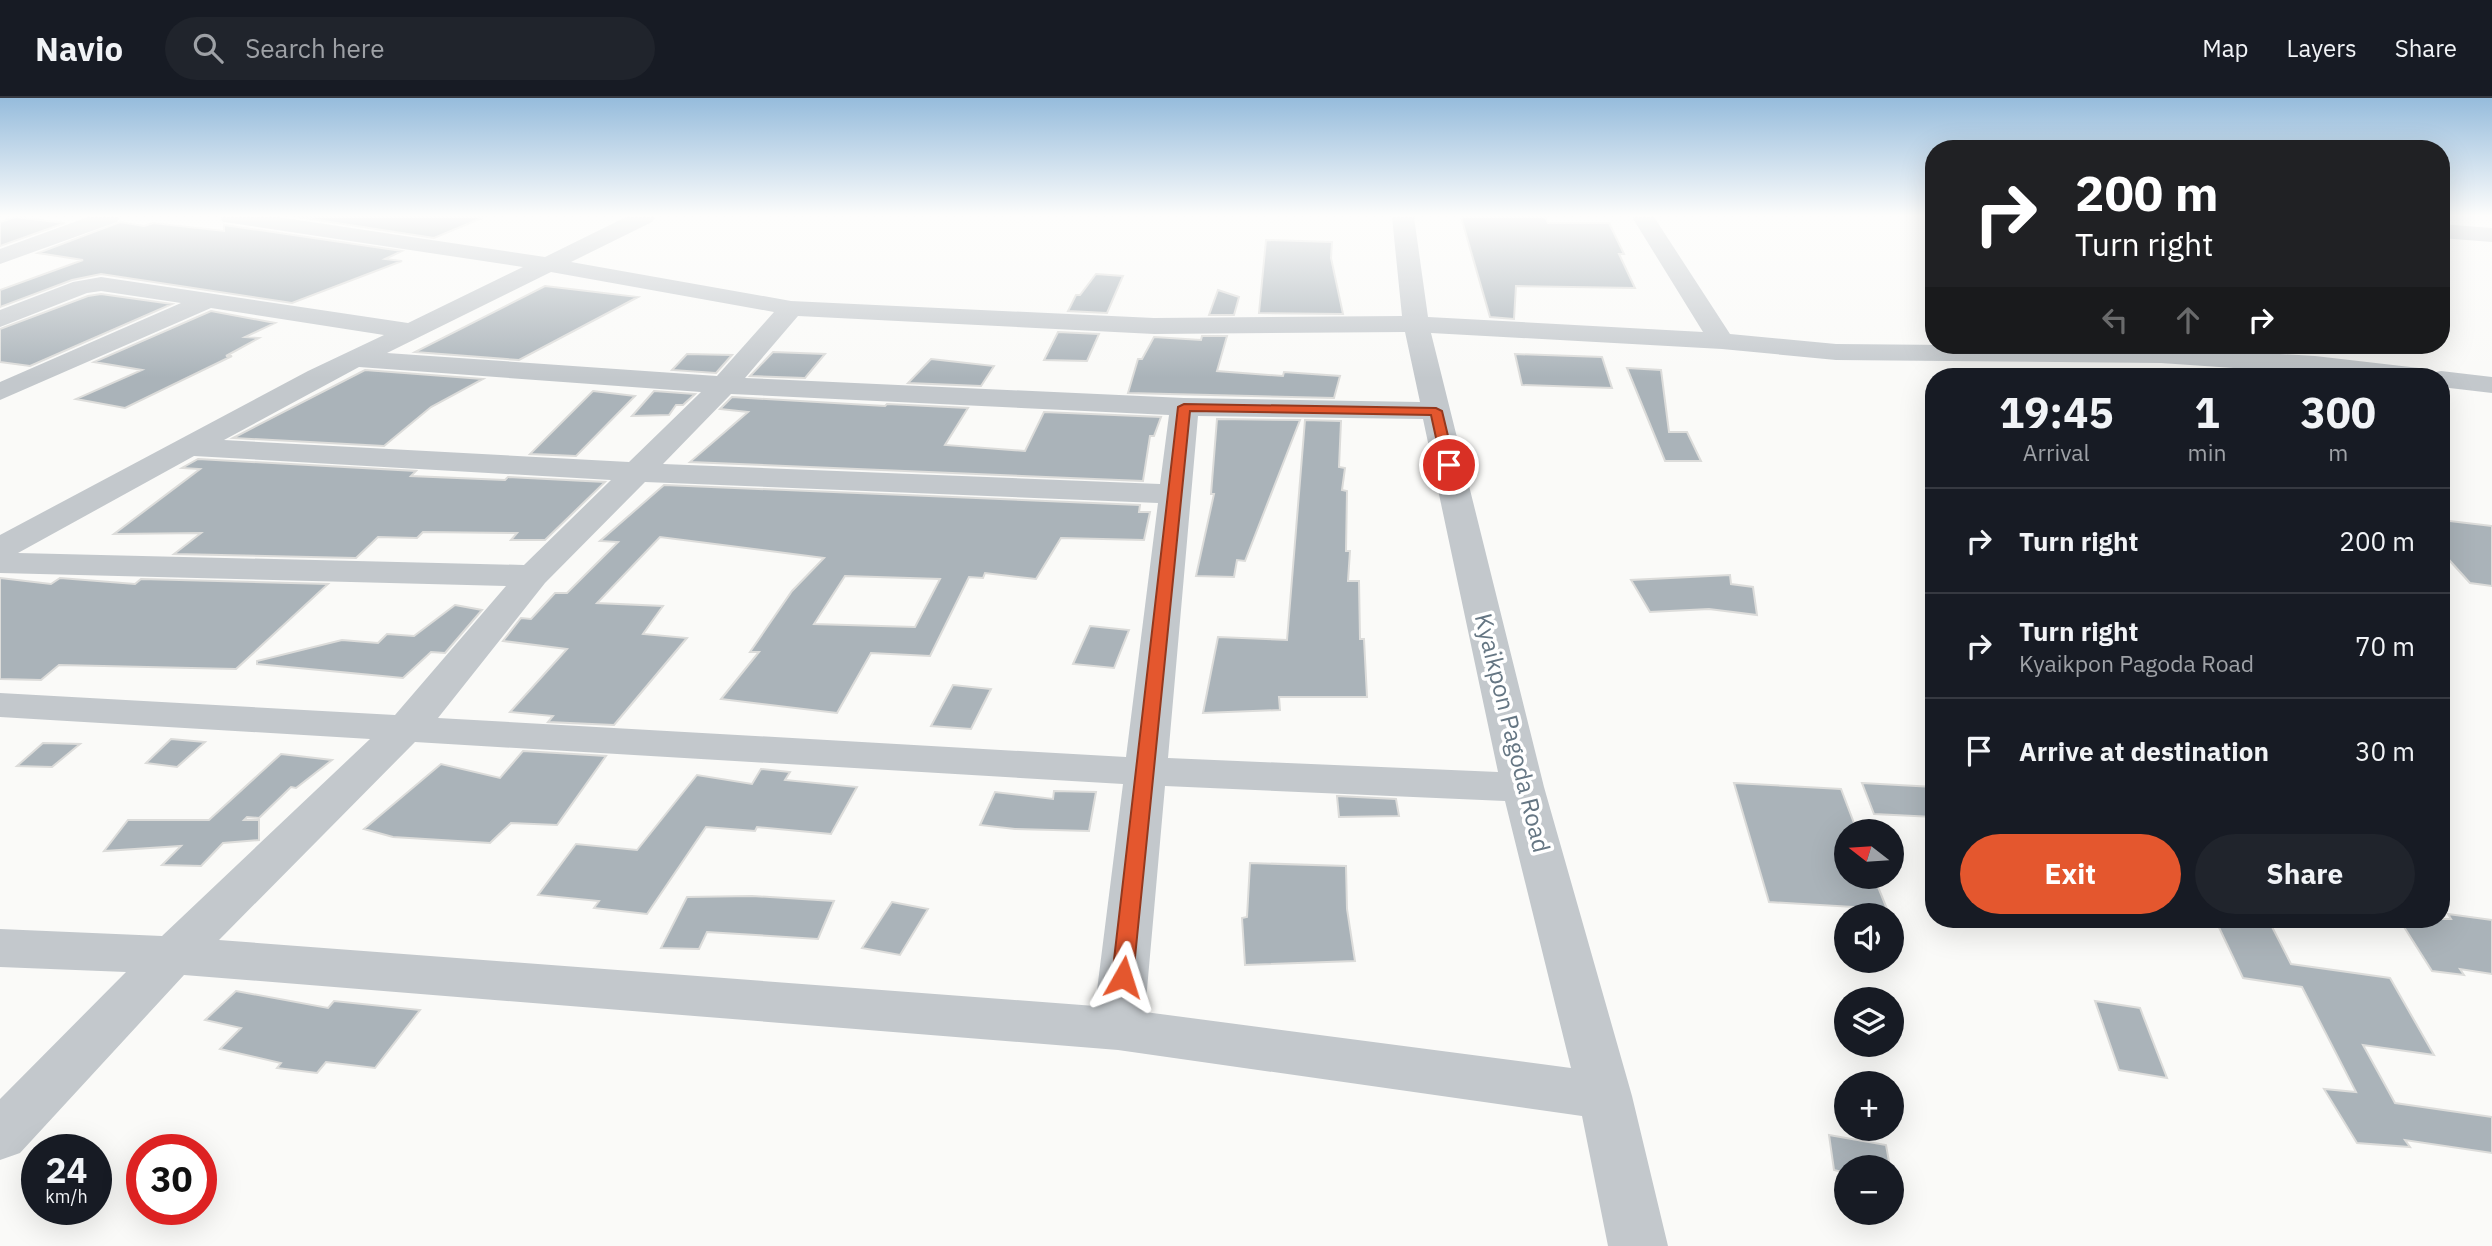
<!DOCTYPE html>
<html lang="en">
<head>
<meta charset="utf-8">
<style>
  :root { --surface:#171b24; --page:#20242c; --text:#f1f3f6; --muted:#9ea1a6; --line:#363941; --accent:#e4572e }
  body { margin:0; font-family:"IBM Plex Sans",sans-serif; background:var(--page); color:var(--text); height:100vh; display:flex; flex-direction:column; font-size:26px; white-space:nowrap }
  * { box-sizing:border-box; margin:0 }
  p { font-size:23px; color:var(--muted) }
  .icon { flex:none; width:38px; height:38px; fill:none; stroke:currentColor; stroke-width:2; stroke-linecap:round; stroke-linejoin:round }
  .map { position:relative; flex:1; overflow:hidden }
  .drawer { position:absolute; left:1925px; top:270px; width:525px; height:560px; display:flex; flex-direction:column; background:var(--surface); border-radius:28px; box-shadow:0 7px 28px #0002 }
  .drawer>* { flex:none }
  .banner { position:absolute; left:1925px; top:42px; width:525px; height:214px; border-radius:28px; box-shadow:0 7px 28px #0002; background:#202124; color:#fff; overflow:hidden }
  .needle { width:46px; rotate:287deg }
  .buttons { position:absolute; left:1834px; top:721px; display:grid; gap:14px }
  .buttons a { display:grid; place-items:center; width:70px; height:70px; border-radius:50%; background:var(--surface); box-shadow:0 7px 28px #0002; font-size:35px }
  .speed { position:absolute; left:21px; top:1036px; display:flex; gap:14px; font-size:35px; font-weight:700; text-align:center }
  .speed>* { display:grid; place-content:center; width:91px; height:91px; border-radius:50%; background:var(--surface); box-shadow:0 7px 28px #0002; line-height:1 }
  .speed small { font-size:18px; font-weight:400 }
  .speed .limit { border:10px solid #d22; background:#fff; color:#111 }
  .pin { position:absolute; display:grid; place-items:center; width:60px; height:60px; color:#fff; margin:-30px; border:4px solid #fff; border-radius:50%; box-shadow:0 2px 7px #0007 }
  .me { position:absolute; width:77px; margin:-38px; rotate:6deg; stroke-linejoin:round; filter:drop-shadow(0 0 5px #0008) }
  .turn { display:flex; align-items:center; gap:24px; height:147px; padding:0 35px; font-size:32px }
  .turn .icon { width:91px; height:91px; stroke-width:2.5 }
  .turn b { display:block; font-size:49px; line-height:60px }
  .lanes { display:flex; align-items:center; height:66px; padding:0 35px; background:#0003; justify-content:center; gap:35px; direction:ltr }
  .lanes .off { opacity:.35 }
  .eta { display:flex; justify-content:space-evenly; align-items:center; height:119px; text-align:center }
  .eta b { font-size:42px; font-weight:700; line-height:49px }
  .cta { display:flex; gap:14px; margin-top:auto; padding:14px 35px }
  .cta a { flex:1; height:80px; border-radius:42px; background:var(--accent); color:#fff; font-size:28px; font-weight:700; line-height:80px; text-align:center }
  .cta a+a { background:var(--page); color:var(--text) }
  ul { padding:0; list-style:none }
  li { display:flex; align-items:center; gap:21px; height:105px; padding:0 35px; border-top:2px solid var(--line) }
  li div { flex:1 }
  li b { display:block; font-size:26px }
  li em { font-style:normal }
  header { display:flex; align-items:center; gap:42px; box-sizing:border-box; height:98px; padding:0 35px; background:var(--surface); border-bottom:2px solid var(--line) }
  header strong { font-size:33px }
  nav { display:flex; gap:38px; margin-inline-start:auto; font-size:24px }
  .search { width:490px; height:63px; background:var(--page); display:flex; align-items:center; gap:18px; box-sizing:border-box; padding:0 24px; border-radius:38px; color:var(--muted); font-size:26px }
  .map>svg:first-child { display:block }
  .building { fill:#aab3b9; stroke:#dcdcda; stroke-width:2; fill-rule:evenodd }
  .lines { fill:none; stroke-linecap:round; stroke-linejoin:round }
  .minor { fill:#c3c8cc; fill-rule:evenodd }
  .route { fill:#e4572e; stroke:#94391e; stroke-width:2 }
  .labels { text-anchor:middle; stroke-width:7; stroke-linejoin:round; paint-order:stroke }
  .street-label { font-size:24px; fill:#657683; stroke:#fff }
</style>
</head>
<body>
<header>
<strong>Navio</strong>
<div class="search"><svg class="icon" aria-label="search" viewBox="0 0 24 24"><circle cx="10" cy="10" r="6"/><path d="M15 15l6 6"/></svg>Search here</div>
<nav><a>Map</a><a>Layers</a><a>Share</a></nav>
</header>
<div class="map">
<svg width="2492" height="1148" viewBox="0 0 2492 1148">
  <rect width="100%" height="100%" fill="#fafaf8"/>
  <path class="building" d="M15,119l50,6 -65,23v-24z
    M298,119h184v1l-48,20z
    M1461,119h84l3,6h61l15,31h-5l16,34 -119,-2 -2,33 -24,-2z
    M120,124l24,4 9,-3 71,8v-6l7,1 171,25 -17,8 17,2 -110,42 -191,-29 -29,6 -72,27v-17l83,-30 -45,-7z
    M1266,142l66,2 -1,16 12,56 -84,-1z
    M1096,176l27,2 -16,37 -39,-2 8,-16h4z
    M545,188l93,11 -119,63 -104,-8z
    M1218,192l21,7 -5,18h-25z
    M101,196l71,10 -142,62 -30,-4v-33l88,-33z
    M211,213l64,12 -30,14 14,1 -33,18h6l-107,52 -49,-9 66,-29 -48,-8z
    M1058,234l41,2 -12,27 -43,-1z
    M1202,238h25l-10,35 66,5 1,-4 56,4 -6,22 -206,-5 10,-34h4l12,-22 47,3z
    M773,254l52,2 -20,24 -55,-2z
    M687,256l45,1 -16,18 -44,-3z
    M1515,256l87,3 10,31 -90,-3z
    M931,261l63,7 -13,20 -73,-3z
    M1627,270l34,2 8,62h18l14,29h-36z
    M365,272l118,9 -52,28 -47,39 -151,-8z
    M593,293l42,5 -59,60 -46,-2z
    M654,293l41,3 -12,11h-7l-7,10 -37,1z
    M732,299l153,9 2,-2 81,4 -23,37 80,6 19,-39 117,5 -7,19h-4l-7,45 -453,-19 58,-50 -28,-3z
    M1217,321l83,1 -55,141 -8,-1 -3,17 -38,-1 18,-82h-3z
    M1305,322l36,1 -2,46 6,1 -3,22 5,1 -1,60h4l-2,30h11l1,58h4l3,58h-88l1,13 -77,3 15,-76 69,3z
    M198,361l218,12 -5,5 94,4 3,-3 97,5 -60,58h-34l6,-7 -94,-1 -6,6 -39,-1 -22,21 -182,-4 27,-21 -87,1 86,-65 -18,-1z
    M664,387l476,20 -1,7h11l-6,28 -83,-2 -25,41 -51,-6 -2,5 -14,-1 -39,79 -59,-3 -34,60 -116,-14 38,-47h-9l42,-61 32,-33 -164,-21 -63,66 66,3 -20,28 44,4 -73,87 -66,-3 5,-6 -43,-4 57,-63 -64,-8 18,-23 10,1 24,-26h12l51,-51 -18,-1zM845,478l95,3 -25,48 -101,-3z
    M2441,422l51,6v60l-22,-3 -29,-32z
    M1730,477l1,9 22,3 4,28 -48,-6 -59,3 -19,-32z
    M0,480l51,6 9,-6 75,6 6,-5 187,5 -92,85 -177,-4 -18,15 -41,-1z
    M455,507l27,5 -37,43 -14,-1 -28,26 -146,-14v-3l85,-21 36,3 9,-9 27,2z
    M1090,528l39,4 -15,38 -41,-4z
    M953,587l38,4 -20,40 -40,-3z
    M171,641l34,3 -28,25 -31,-4z
    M43,645l37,1 -28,23 -35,-1z
    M523,653l83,5 -49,69 -46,-2 -21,20 -97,-6 -29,-8 77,-65 59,14z
    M281,656l51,6 -36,28 -5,-1 -32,31 -12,-1 -3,3h15v20l-36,3 -22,23 -39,-1 19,-19 -77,5 24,-31h81z
    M761,671l29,3 -5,8 72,7 -26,47 -74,-7 -2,4 -49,-4 -59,87 -53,-6 5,-7 -61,-6 38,-51 61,6 60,-75 55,9z
    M1734,685l107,6 16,42h-11v46h28l13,32 -118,-7z
    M1862,685l72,4v30l-60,-3z
    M1054,693l42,1 -7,39 -74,-2 -35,-4 15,-33 58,7z
    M1337,698l59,3 3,17 -60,1z
    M1250,765l96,3 1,43 8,52 -110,4 -3,-47 5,-1z
    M752,798l82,5 -16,38 -111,-7 -8,17 -38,-1 26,-51z
    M892,804l36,7 -28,46 -38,-7z
    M2448,816l44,6v54l-32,-5 4,6 -32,-4 -33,-52h52z
    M2215,821h53l23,45 99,14 44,77 -71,-10 32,58 97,14v36l-87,-13 5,7 -53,-4 -33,-54 32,3 -54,-105 -59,-9z
    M236,893l92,17 6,-7 86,9 -45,58 -49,-6 -9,11 -40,-5 4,-5 -61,-14 21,-21 -36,-8z
    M2095,903l45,7 27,70 -48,-8z
    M1829,1037l57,10 4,22h-44v6l-12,-3z"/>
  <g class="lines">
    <path class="minor" d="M88,119h32l-3,5 -117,42v-15z
      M220,119h58l267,40 81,-40h29l-3,5 -81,40 220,39 363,17 248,-2 -10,-99h22l14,100 275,15 -71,-115h22l76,117 106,10 325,3 154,9 104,12 12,5 10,-2 51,6v16l-51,-6v-11h-91l-189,-13 -325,-3 -114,-11 -291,-16 113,454 88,309 36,150h-60l-26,-130 -464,-66 -934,-75 -164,178 -20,7v-61l126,-127 -126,-5v-38l162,7 208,-197 -370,-22v-24l395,22 111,-129 -506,-13v-38l308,-164 76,-36 -173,-27 -211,92v-18l181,-79 -80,-12 -14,2 -87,34v-17l73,-28 28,-5 307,46 115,-56 -292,-44 -8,-1zM551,174l223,40 -57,64 -330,-23zM798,218l356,18 251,-2 15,70 -236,-4 -439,-20zM359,269l342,25 -72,70 -405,-22zM731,296l438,21 -9,69 -497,-20zM1198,318l225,3 75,353 -330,-14zM194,358l417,24 -87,85 -506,-12zM645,384l513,21 -32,254 -688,-39 107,-135zM415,644l708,42 -28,222 -876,-66zM1165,688l340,15 66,267 -426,-56z
      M2441,126l51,4v14l-51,-4z"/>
  </g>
  <linearGradient id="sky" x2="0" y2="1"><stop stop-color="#96bcdc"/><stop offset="0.42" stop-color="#fdfdfc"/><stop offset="1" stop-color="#fdfdfc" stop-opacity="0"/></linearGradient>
  <rect width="2492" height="280" fill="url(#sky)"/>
  <path class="route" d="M1184,306l252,4 6,3 13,54 -6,4 -7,-4 -11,-50 -241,-4 -57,566 -3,6 -7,2 -7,-2 -4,-6 66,-570z"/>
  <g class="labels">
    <g class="street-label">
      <text transform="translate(1512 635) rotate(76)" y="8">Kyaikpon Pagoda Road</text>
    </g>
  </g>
</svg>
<div class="buttons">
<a><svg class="needle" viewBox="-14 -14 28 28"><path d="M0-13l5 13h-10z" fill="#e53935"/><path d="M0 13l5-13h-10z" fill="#9ea1a6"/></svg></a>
<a><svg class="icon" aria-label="sound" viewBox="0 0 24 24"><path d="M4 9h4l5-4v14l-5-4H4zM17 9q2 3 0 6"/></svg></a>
<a><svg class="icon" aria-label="layers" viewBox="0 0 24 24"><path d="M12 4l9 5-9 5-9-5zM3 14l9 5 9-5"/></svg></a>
<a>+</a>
<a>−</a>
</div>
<div class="speed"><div>24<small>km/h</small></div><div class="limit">30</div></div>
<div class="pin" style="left:1449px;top:367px;background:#d93025"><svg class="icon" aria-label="arrive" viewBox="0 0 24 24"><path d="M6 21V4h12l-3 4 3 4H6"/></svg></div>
<svg class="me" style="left:1123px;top:879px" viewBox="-20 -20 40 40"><path d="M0-17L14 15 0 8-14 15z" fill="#e4572e" stroke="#fff" stroke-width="4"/></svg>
<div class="banner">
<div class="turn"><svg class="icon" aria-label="right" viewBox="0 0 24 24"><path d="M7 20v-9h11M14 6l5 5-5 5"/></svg><div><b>200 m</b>Turn right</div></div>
<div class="lanes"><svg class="icon off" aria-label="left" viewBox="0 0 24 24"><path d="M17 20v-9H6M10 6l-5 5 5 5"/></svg><svg class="icon off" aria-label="ahead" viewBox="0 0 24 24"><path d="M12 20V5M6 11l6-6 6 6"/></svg><svg class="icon" aria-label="right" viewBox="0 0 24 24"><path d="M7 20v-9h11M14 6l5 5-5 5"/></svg></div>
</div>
<section class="drawer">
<div class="eta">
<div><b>19:45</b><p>Arrival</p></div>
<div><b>1</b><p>min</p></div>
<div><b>300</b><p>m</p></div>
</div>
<ul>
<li><svg class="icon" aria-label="right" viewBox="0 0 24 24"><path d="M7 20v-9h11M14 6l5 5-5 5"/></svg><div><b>Turn right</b></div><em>200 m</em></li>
<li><svg class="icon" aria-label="right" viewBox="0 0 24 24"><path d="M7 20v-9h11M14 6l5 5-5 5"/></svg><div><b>Turn right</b><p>Kyaikpon Pagoda Road</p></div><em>70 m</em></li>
<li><svg class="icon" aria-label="arrive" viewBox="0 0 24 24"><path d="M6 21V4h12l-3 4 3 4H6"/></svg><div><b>Arrive at destination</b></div><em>30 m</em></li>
</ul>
<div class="cta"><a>Exit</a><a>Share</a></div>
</section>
</div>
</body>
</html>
